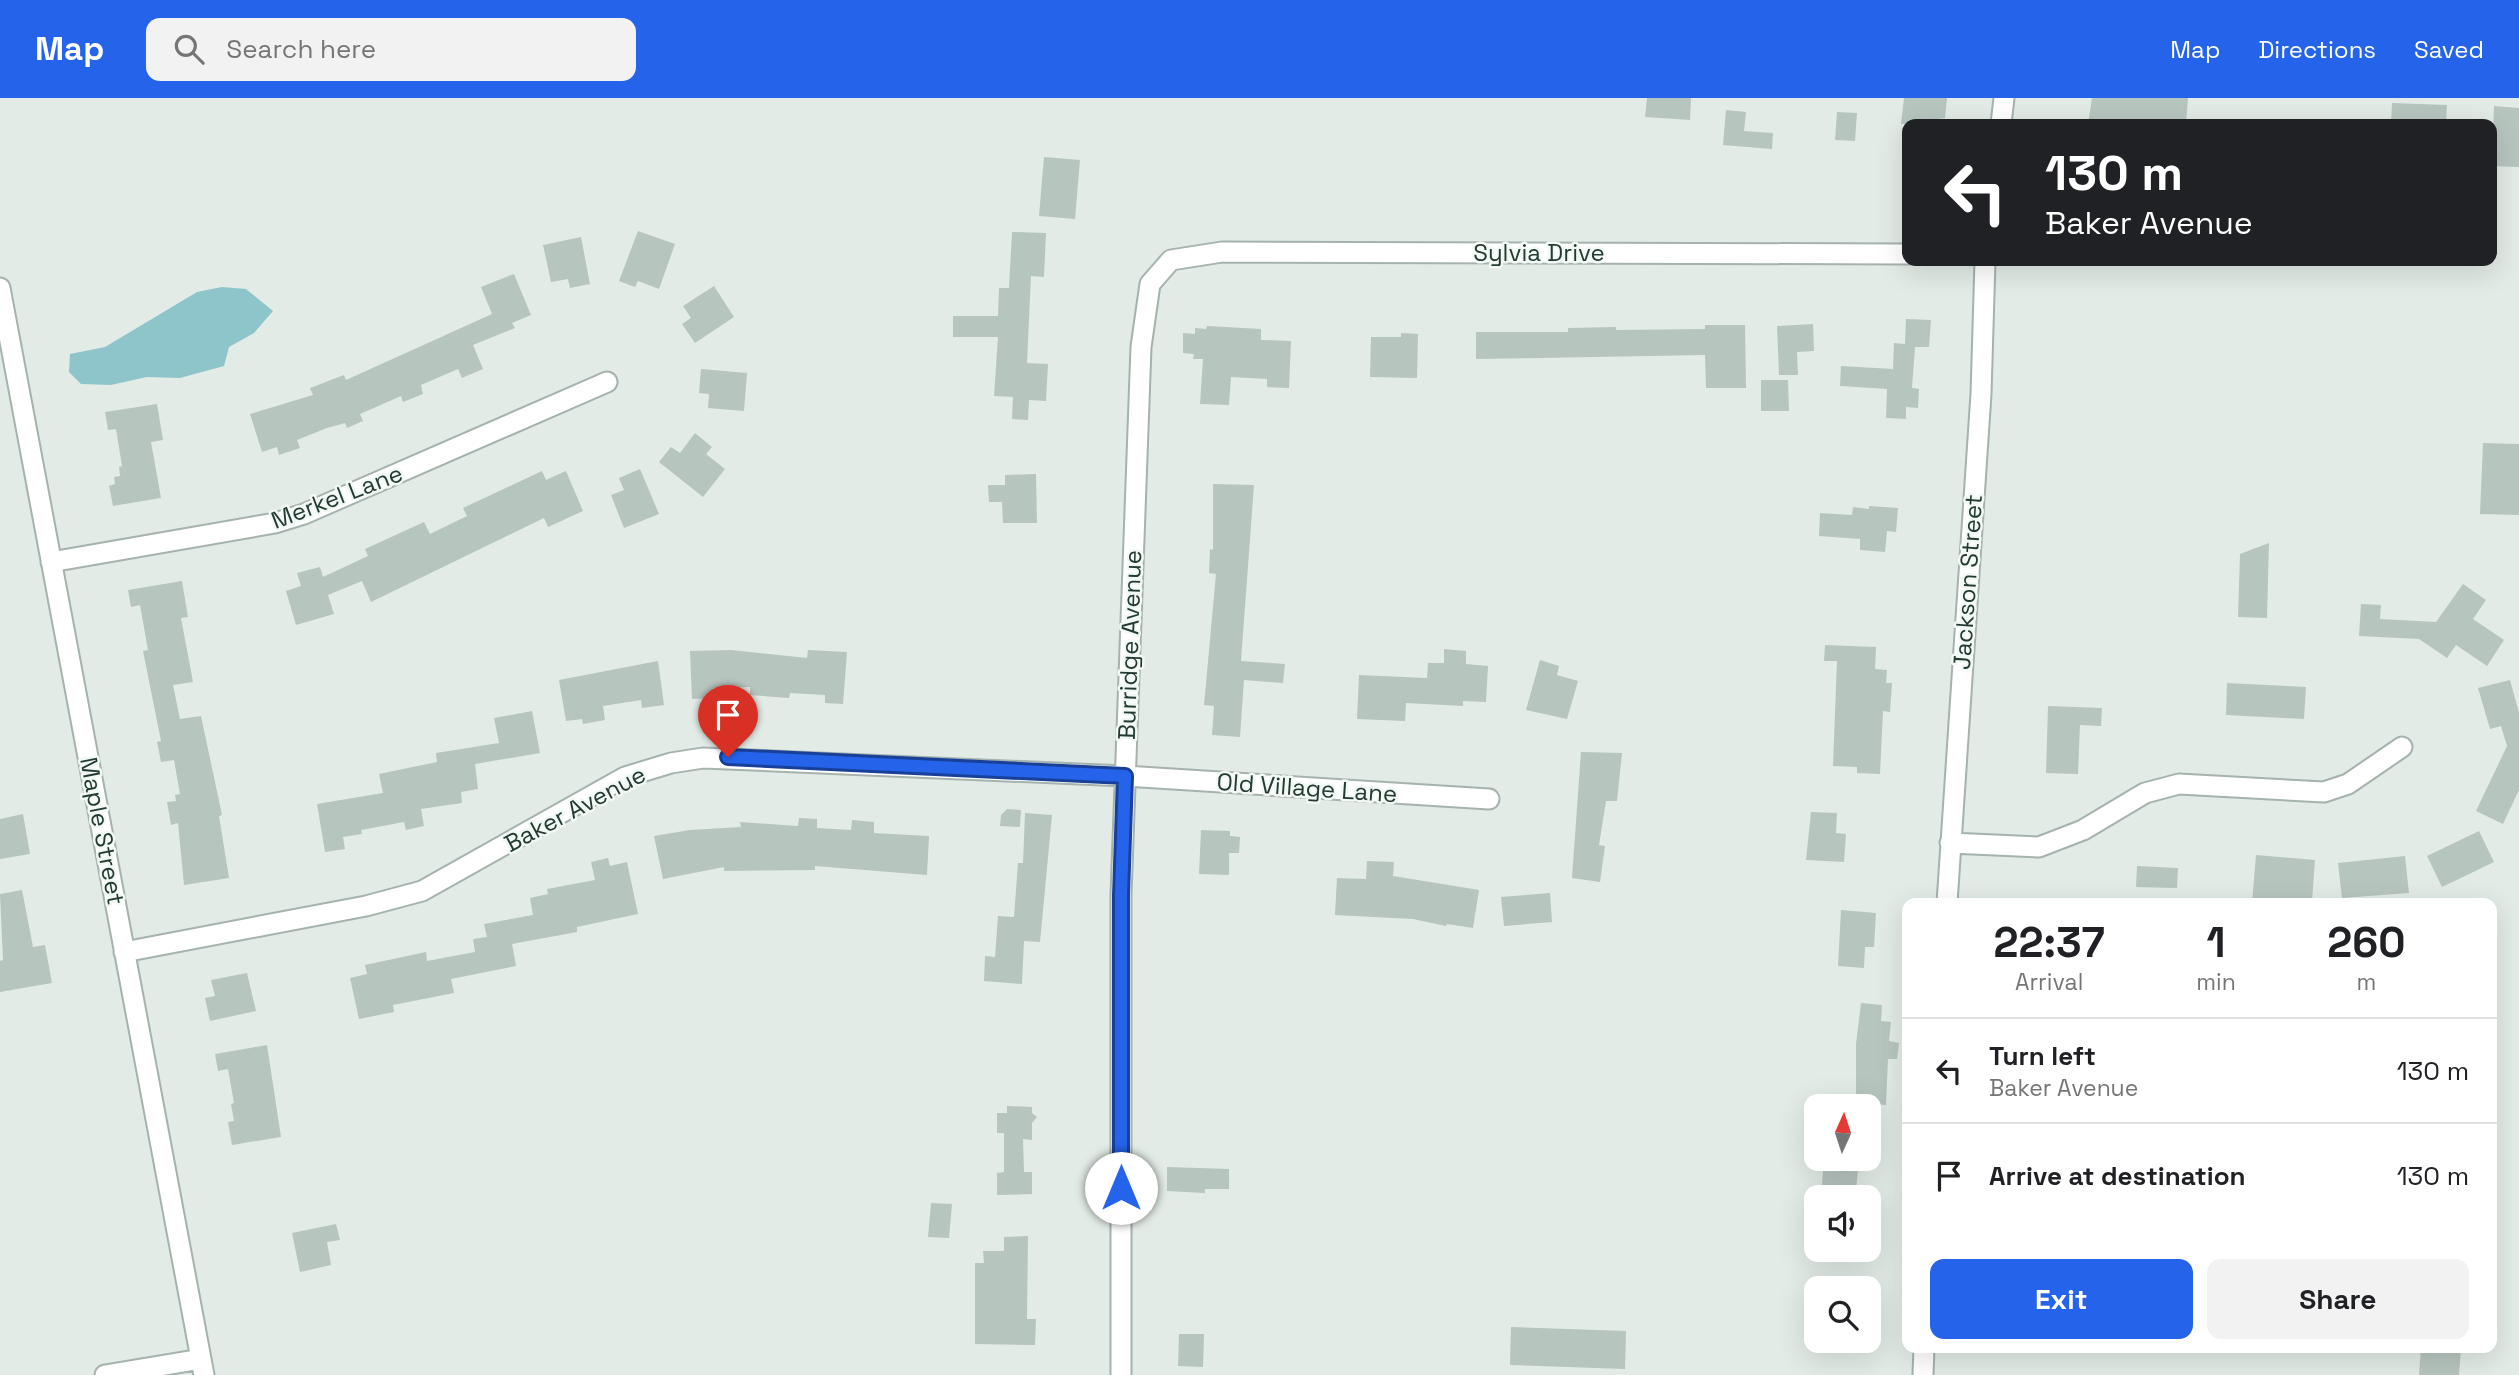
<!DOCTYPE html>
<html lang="en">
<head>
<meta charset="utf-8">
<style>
  :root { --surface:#fff; --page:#f2f2f2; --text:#202124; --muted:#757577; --line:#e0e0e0; --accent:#2563eb }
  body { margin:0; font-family:"Space Grotesk",sans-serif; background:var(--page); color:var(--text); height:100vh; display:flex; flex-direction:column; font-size:26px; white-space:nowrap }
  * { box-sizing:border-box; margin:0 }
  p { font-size:23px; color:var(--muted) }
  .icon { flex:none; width:38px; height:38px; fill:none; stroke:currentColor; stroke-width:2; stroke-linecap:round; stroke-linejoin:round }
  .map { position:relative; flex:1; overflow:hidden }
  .sheet { position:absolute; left:1902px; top:800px; width:595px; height:455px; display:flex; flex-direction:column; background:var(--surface); border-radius:14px; box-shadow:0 7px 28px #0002 }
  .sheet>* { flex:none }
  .hud { position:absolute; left:1902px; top:21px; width:595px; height:147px; border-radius:14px; box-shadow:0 7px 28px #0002; background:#202124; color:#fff; overflow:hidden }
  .needle { width:46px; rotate:3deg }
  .tools { position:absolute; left:1804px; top:996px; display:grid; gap:14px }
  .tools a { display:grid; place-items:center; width:77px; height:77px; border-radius:14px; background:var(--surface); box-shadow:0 7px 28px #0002; font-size:35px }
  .pin { position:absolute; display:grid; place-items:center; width:60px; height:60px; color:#fff; margin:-72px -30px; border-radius:50% 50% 50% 0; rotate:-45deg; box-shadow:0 0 7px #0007 }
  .pin .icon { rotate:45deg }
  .me { position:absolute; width:77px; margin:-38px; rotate:0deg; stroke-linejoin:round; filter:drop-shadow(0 0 5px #0008) }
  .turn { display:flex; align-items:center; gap:24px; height:147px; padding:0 28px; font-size:32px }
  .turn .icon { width:91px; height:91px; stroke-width:2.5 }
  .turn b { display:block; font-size:49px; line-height:60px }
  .eta { display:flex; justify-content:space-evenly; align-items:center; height:119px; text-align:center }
  .eta b { font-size:42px; font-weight:700; line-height:49px }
  .primary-button { display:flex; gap:14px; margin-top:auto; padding:14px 28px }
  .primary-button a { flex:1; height:80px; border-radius:14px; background:var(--accent); color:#fff; font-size:28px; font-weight:700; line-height:80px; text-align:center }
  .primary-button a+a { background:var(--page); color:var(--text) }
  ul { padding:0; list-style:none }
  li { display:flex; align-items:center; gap:21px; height:105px; padding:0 28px; border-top:2px solid var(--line) }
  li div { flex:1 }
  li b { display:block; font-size:26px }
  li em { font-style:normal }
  header { display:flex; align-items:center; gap:42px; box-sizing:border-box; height:98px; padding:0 35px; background:var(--accent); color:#fff }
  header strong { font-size:33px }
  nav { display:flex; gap:38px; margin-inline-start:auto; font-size:24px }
  .search { width:490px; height:63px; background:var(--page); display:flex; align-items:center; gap:18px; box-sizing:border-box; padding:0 24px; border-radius:14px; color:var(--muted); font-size:26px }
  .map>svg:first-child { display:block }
  .water { fill:#8ec5cb }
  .building { fill:#b7c5bf }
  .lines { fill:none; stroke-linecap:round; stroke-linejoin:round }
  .minor-casing { stroke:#a5b2ad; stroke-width:23 }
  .minor { stroke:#fff; stroke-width:19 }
  .route-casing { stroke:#184099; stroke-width:18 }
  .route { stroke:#2563eb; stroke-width:12 }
  .labels { text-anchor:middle; stroke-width:5; stroke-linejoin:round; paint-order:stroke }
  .street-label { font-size:24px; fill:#233a33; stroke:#f2f8f4 }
</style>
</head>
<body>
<header>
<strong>Map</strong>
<div class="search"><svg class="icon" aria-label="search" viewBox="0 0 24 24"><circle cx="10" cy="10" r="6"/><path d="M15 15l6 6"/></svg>Search here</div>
<nav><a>Map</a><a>Directions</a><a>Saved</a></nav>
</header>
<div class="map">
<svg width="2519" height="1277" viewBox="0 0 2519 1277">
  <rect width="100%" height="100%" fill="#e2ebe6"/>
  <path class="water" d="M222,189l24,2 27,22 -19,22 -25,14 -5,19 -44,12 -33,-1 -36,8 -30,-1 -12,-12 1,-18 35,-7 92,-55z"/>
  <path class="building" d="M1647,0h44l-1,22 -45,-3z
    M1904,0h43l-2,20 -15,2v4h-29z
    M2092,0h96l-2,26h-98z
    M2392,5l55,2 -1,19h-55z
    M2494,8l25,2v59l-27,-1z
    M1726,12l20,2 -2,19 29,2 -1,16 -49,-4z
    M1837,14l20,1 -2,28 -20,-1z
    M1044,59l36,3 -5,59 -36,-3z
    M638,133l37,13 -16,45 -21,-8 -3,6 -16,-6z
    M1012,134l34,1 -2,44 -13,-1 -4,87 21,1 -2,37 -17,-1 -1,20 -16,-1 1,-22 -19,-1 4,-59h-45v-21h45l1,-28h10z
    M581,139l9,47 -20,4 -2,-9 -17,3 -8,-37z
    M514,176l17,41 -19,8 3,5 -42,17 10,24 -21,9 -4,-9 -37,16 2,9 -20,8 -2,-6 -41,18 3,7 -16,7 -2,-5 -18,5 -30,12 3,8 -21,7 -2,-8 -15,5 -12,-38 63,-19 -3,-7 34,-13 2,5 146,-66 -11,-27z
    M714,188l20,31 -39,26 -13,-19 9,-6 -8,-12z
    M1906,221l25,1 -2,27h-14l-3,41 7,1 -1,19 -12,-1v12l-20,-1 1,-29 -47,-3 1,-20 52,3 1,-26 11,1z
    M1813,226l1,27 -17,1 1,23h-19l-2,-49z
    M1705,227h40l1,63h-40l-1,-33 -229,4v-27h92v-4l48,-1v3l89,-1z
    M1207,228l54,3v11l30,1 -2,47 -22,-1v-8l-36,-2 -2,28 -29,-1 3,-45h-10l1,-5 -11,-1v-20l12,1v-6l11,1z
    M1401,235l17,1 -1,44 -47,-1 1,-40h30z
    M701,271l46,4 -3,38 -36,-3 1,-14 -10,-1z
    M1761,282h27l1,31h-28z
    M157,306l6,36 -12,2 10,56 -48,8 -4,-20 6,-2 -1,-7 6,-1 -1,-9 3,-1 -6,-37 -8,1 -3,-18z
    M695,335l17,14 -6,7 19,15 -22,28 -44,-35 12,-15 9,6z
    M2483,345l36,1v71l-39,-1z
    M640,371l19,45 -35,14 -13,-33 13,-5 -5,-12z
    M542,373l4,9 20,-9 17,40 -35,16 -4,-9 -173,84 -9,-21 -34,14 6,19 -38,11 -10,-34 15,-5 -4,-13 23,-6 3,10 45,-21 -3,-7 59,-27 6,12 37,-18 -4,-8z
    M1036,376l1,49h-34l-1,-21h-13l-1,-17h17v-10z
    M1213,386l41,1 -13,176 44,3 -2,19 -39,-3 -4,57 -28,-2 2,-29 -10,-1 12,-131 -7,-1 1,-24 3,1z
    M1869,408l29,2 -2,24 -9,-1 -2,21 -25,-2v-11l-41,-3 1,-23 32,2 1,-8 16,2z
    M2269,445l-2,75 -29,-1 2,-63z
    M182,483l6,36 -7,1 12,64 -20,3 7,34 21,-3 21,99 -3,1 10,62 -45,7 -6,-62 -7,2 -4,-23 9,-1 -1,-6 5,-1 -6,-34 -13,2 -4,-20 4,-1 -18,-90 5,-1 -8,-45 -9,2 -3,-17z
    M2463,486l23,16 -13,19 31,21 -17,26 -31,-21 -9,13 -28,-19 -60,-3 2,-32 20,1 -1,14 56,3z
    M1825,547l51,2 -1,22 12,1 -1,13h6l-2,29 -7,-1 -3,63 -23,-1v-6l-24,-1 4,-105h-13z
    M1444,551l22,2v13l22,2 -2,36 -23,-1v5l-57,-3 -1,18 -48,-2 2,-44 68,3 1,-15h16z
    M731,552l76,8 1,-8 39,2 -4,52 -18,-1v-8l-35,-2 -1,5 -39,-3v-8l-37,1 1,10 -22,1 -2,-48z
    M1540,562l19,6 -2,9 21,6 -11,38 -41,-9z
    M658,563l6,44 -22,3 -1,-8 -38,6 2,14 -22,4 -1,-5 -16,2 -7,-41z
    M2510,582l9,33v77l-16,34 -27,-13 31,-65 -6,-20 -11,3 -12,-41z
    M2227,585l79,4 -2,32 -78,-4z
    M2048,608l54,2 -1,18 -21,-1 -2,49 -32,-1z
    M532,613l8,42 -65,11 3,25 -17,3 1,11 -41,6 3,17 -18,4 -2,-8 -43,8 1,4 -19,3 2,12 -20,3 -8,-48 66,-11 -4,-19 58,-12 -1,-9 63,-10 -5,-25z
    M1581,654l41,1 -5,48h-11l-7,44 6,1 -5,36 -28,-4z
    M1007,711l14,1 -1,17 -20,-1 1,-11z
    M1811,714l26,1 -1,20 10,1 -2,28 -38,-2z
    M1025,715l27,2 -12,127 -16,-1 -2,43 -38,-3 1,-25 10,1 3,-41 16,1 4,-54h5z
    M23,716l7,40 -30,5v-40z
    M799,720l18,1v9l34,2 1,-10 22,2v11l55,3 -2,39 -112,-9v4l-91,1v-4l-61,12 -9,-43 36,-6 51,-3 -1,-5 58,4z
    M1201,732l29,1v5l10,1 -1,16h-10v22l-30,-1z
    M2479,733l15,31 -52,25 -15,-31z
    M2256,757l59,5 -3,41 -33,-3 -1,5h-26z
    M2405,758l4,37 -67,5 -4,-35z
    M608,760l2,8 17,-4 11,52 -61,13v5l-65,12 4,22 -65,13 3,14 -61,12 1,7 -35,7 -9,-41 17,-4 -2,-9 61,-13 1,9 48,-9 -2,-13 14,-2 -3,-13 49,-9 -3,-17 18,-4 -1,-5 48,-9 -4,-18z
    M1367,763l27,1 -1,14 86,14 -6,38 -26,-4 -1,2 -33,-7 -78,-4 2,-37 29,1z
    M2137,768l41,2 -1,20 -41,-1z
    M22,792l11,57 12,-2 7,38 -52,9v-31l3,-1 -3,-66z
    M1550,795l2,29 -48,4 -3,-29z
    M1841,812l35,3 -2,34h-9l-1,21 -26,-2z
    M247,875l9,38 -46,10 -5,-23 10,-2 -4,-16z
    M1861,905l21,2 -1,16 10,1 -2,19 10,2 -2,16h-9l-2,46 -30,-2v-59z
    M267,947l14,92 -49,8 -4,-23 6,-1 -3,-17 3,-1 -6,-34 -10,2 -3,-17z
    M1007,1008l25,1v6l5,4 -5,6v17l-9,-1 1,33h8v22l-35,1v-22l7,-1v-39h-7v-20h10z
    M1824,1060h30l-1,10 5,1 -2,23h-5v5h-30z
    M1167,1069l62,2v20h-24v4l-38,-2z
    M931,1105l21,1 -3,34 -21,-1z
    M336,1126l4,16 -13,2 4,23 -31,7 -8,-39z
    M1028,1138l-1,83h9l-1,26 -60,-1v-81h9l-1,-12h21v-14z
    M1511,1229l115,4 -1,38 -115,-4z
    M1179,1236h25l-1,33 -25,-1z
    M2421,1250h40l-2,27h-40z"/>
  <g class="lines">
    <g class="minor-casing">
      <path id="minor" d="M2001,26l3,-26
        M0,190l204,1087
        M51,464l224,-39 29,-9 303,-132
        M1950,745l89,4 44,-17 62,-37 34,-9 145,8 24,-8 54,-37
        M1947,805l34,-509 4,-133
        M124,854l242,-46 56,-15 203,-114 46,-14 32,-5 422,18 364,23
        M105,1277l96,-16
        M1121,1277v-480l20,-548 9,-63 21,-24 51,-8 686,2
        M1923,1277l1,-27"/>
    </g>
    <use href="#minor" class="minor"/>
  </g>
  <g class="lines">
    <g class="route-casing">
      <path id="route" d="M728,659l397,19 -4,119v293"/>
    </g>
    <use href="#route" class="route"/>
  </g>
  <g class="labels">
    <g class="street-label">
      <text x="1539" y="163">Sylvia Drive</text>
      <text transform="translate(337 399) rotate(-21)" y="8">Merkel Lane</text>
      <text transform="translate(1968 484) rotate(-86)" y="8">Jackson Street</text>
      <text transform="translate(1130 547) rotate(-88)" y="8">Burridge Avenue</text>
      <text transform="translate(1307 690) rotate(4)" y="8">Old Village Lane</text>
      <text transform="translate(575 711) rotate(-28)" y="8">Baker Avenue</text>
      <text transform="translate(102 733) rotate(79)" y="8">Maple Street</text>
    </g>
  </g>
</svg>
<div class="tools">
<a><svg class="needle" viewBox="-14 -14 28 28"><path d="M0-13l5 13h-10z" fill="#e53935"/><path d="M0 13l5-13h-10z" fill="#757577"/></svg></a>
<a><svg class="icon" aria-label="sound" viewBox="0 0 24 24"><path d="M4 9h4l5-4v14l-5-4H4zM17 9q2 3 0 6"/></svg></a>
<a><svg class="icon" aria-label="search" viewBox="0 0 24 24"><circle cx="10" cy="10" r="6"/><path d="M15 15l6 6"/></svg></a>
</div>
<div class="pin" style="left:728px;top:659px;background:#d93025"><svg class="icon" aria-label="arrive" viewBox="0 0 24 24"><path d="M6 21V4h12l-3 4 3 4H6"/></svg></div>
<svg class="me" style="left:1121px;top:1090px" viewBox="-20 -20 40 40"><circle r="19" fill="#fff"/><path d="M0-13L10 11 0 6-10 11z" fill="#2563eb"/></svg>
<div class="hud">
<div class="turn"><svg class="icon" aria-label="left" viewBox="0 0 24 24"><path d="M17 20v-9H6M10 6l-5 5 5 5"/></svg><div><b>130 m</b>Baker Avenue</div></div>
</div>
<section class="sheet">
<div class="eta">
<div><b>22:37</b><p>Arrival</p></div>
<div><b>1</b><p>min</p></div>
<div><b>260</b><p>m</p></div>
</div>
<ul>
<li><svg class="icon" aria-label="left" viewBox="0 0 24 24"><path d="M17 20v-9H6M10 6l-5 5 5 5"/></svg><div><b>Turn left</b><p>Baker Avenue</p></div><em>130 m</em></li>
<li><svg class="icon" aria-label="arrive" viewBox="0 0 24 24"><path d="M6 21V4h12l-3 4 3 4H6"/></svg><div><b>Arrive at destination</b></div><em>130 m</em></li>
</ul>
<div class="primary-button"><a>Exit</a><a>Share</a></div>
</section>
</div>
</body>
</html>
